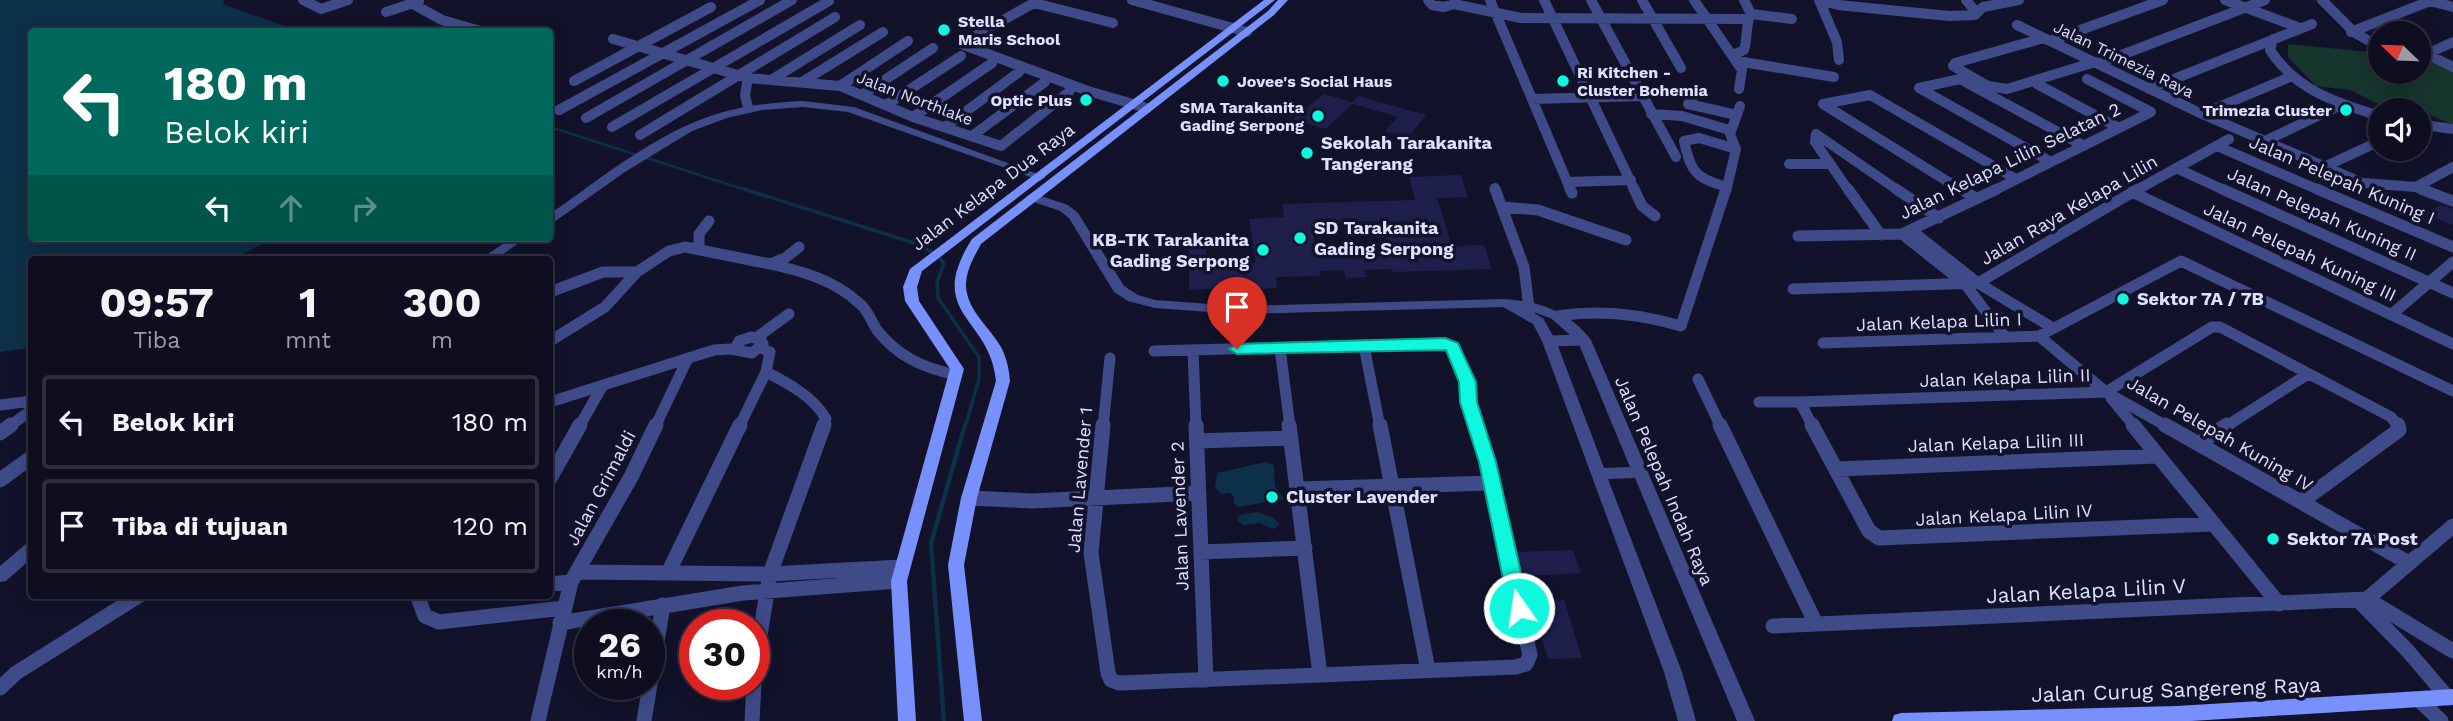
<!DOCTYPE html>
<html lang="id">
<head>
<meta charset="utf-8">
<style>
  :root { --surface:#0e0e20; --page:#171729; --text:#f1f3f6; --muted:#9b9ca5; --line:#2e2e3e }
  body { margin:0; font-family:"Work Sans",sans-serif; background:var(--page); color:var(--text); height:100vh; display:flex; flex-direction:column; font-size:26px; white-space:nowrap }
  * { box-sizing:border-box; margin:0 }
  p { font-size:23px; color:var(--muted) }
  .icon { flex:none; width:38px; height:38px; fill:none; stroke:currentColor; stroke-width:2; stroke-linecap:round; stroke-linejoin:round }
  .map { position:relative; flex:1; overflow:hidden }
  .sheet { position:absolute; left:28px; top:256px; width:525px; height:343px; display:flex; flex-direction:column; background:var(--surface); border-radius:7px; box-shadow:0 4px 18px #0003,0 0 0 2px var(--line) }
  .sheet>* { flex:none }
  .guide { position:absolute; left:28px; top:28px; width:525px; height:214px; border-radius:7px; box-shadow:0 4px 18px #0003,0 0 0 2px var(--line); background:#00695c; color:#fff; overflow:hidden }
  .needle { width:46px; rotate:293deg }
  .fabs { position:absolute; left:2368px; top:21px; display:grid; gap:14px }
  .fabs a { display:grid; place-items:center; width:63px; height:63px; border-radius:50%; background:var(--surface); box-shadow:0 4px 18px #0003,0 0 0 2px var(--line); font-size:35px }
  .speed { position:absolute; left:574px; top:609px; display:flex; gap:14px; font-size:35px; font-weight:700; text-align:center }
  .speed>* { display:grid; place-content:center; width:91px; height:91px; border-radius:50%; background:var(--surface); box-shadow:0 4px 18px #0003,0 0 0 2px var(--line); line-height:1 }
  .speed small { font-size:18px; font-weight:400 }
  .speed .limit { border:10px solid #d22; background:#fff; color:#111 }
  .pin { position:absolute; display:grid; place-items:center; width:60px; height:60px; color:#fff; margin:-72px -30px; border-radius:50% 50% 50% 0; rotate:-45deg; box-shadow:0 0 7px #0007 }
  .pin .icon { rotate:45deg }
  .me { position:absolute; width:77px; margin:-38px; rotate:347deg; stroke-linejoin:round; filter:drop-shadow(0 0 5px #0008) }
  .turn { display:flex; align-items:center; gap:24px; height:147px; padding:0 21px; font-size:32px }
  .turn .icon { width:91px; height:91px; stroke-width:2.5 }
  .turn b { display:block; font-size:49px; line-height:60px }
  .lanes { display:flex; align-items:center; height:66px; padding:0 21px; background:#0003; justify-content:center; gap:35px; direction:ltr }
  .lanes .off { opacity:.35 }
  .eta { display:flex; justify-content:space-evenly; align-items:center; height:119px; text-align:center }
  .eta b { font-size:42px; font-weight:700; line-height:49px }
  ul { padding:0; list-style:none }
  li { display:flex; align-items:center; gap:21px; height:94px; margin:0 14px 10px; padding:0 7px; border:4px solid var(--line); border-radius:7px }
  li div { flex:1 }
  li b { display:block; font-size:26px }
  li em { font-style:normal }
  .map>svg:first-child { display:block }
  .green { fill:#15352d }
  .water { fill:#0d3049 }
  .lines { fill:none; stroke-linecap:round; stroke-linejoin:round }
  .stream-far2 { stroke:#0d3049; stroke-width:2.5 }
  .stream-far1 { stroke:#0d3049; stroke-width:3.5 }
  .stream { stroke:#0d3049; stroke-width:4.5 }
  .building { fill:#1f1f4c; fill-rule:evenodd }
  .minor-far2 { stroke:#3f4b89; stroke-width:10 }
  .minor-far1 { stroke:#3f4b89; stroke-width:11 }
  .minor { stroke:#3f4b89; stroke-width:15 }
  .tertiary { fill:#3f4b89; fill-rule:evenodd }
  .secondary { fill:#7790fb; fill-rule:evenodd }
  .route { fill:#0ff8de; stroke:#0aa190; stroke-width:2 }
  .poi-dot { fill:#0ff8de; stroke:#12132b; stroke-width:2.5 }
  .labels { text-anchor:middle; stroke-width:7; stroke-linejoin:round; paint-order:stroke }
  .far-poi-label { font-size:16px; font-weight:bold; fill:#dde0fe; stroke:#12132b; text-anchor:start }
  .far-street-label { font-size:16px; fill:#dde0fe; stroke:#12132b }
  .poi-label { font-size:18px; font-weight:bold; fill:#dde0fe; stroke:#12132b; text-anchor:start }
  .street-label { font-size:18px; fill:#dde0fe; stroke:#12132b }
  .near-street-label { font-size:21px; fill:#dde0fe; stroke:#12132b }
</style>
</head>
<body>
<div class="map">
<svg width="2453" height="721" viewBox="0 0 2453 721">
  <rect width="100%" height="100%" fill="#12132b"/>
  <path class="green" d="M2288,44l92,9v19h38l1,-14 19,3 15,11v53l-35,-15 -40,-6 -27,-14 -35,-4 -28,-29z"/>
  <path class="water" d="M0,0h224l-1,3 2,2 73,26 -266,1v206h240l-38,21h-202l-1,89 -31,4z
    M1266,462l8,3 1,21 9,13 -46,8 -4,-4v-7l-5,-3 -8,1 -6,-7 2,-14z
    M1258,512l16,6 6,7 -7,4 -13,-6 -17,2 -6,-5 3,-5z"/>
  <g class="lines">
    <path class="stream-far2" d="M550,127l87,28
      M644,157l105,34"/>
    <path class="stream-far1" d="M744,189l170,54 22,11 8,9 -7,20 1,15 41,59v22l-14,48"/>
    <path class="stream" d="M944,721l-13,-178 34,-118"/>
  </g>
  <path class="building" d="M1324,94l28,8 6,-6 68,19 -19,23 -22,-7 13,-14 -45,-13 -28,25 -32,-10z
    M1461,175l7,22 -31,1 15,48 32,-1 8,24 -99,3 -1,-3 -28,1 2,7 -20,1 -2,-8 -25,1 1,5 -44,1 1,11 -62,4v-3l-26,1v-52h17l1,27 49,-2 -7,-44 35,-2 -2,-13 133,-4 -6,-23zM1381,221l8,32 -72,2 -6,-32z
    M2441,205l12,4v16l-29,-11z
    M1573,550l8,23 -56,3 -8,-24z
    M1564,600l18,58 -34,1 -17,-57z"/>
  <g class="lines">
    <path class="minor-far2" d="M303,0l18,9 27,-9
      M1039,0l-78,44 127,47 59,17
      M1132,0l115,32
      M1428,0l4,5 12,2 10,-3v-4
      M1490,0l81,191
      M1544,0l91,191
      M1591,0l85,157
      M1642,0l39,68
      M1694,0l48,70 -3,19
      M1819,0l18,42 2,18
      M1821,0l17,5 111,11 26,-1 8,-8 36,-7
      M1966,0l11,13
      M2225,0l75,28
      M2322,0l33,33 25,14
      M1034,3l79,20
      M413,4l29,16 42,12
      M1454,4l67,14 226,1
      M386,12l33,-11
      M1751,14l41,5
      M2017,25l185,89 161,69 53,4 9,4
      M2351,32l79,-31 23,6
      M2044,38l-89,25 -2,3 35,20 19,3 88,-27
      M613,39l135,39 92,8 73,31 88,29 68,-54
      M2273,39l-3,11c26,40 66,53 110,66
      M2050,41l113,-41
      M2418,54h9l26,13
      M2427,54l26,-12
      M1733,55l11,-5c4,-12 1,-25 7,-36l-7,-14
      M1737,61l97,16
      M2098,64l167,-64
      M748,78l-3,17 3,13
      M2087,79l64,33
      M771,80l89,-55
      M574,81l137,-74
      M802,82l81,-50
      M2037,84l82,44
      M840,86l68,-45
      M1919,88l41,-9 124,67
      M1919,88l132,74
      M2149,89l163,-65
      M862,95l71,-47
      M1694,96l-6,8 49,11
      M1532,99l110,-3
      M1823,104l47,-9 146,84
      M1823,104l140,87
      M886,105l75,-49
      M559,110l201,-110
      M1651,114l31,2 44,13
      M2202,114l88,-37
      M913,117l79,-54
      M586,118l206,-118
      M2418,124l35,5
      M612,127l217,-126
      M945,127l74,-55
      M1816,134l83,57
      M1816,134l-1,8 34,49
      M640,135l195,-118
      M972,136l73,-54
      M2263,142l78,-37
      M2217,146l104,45
      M1789,164h41
      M2324,167l56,-26
      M2176,168l50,23
      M1568,182l63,-2
      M1727,187l9,-38
      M2416,187l37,-20
      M1495,188l1,3
      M1726,191l1,-4c-31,-9 -36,-14 -43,-46l15,-3 37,11 -6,-15 10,-28
      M1993,191l158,-79
      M2135,191l94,-52"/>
    <path class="minor-far1" d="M1495,189l29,78 6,49
      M1570,189l2,4
      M1634,189l8,17 13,10
      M1848,189l33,46
      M1896,189l43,29
      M1961,189l16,10
      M2222,189l231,104
      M2317,189l136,58
      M2421,189l32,12
      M2132,192l321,152
      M1503,207l35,3 88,30
      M1912,231l66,52 75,45
      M1902,234l63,50 40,53
      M1798,236l104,-2 95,-45
      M699,249v-15l10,-13
      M770,264c32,7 64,16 89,39 9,7 12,18 18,27 21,27 47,38 79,45
      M1793,289l185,-6 160,-94
      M550,292l53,-20h34
      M2391,315l62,-53
      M1558,316c43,-7 82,-2 123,10l45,-137
      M2039,336l67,56 62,35
      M756,338l33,-24
      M550,341l55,-34 32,-35 32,-21 16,-4 85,17 15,-6 14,-11
      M1549,341l35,-1
      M1823,343l216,-7 142,-75 272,130
      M1364,346l16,81
      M1280,348l10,79
      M1193,350l3,77
      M1154,351l291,-8 8,4 15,35v20l8,25
      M766,372c22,11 48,25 60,47l-3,8
      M1698,379l23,48
      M2111,398l24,29
      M550,402l164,-52 17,-1 21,4 11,-9 -2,-4 -10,-3 -12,4 -4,8
      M1759,402h41
      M0,405l32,-4
      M8,427l24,-17
      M579,427l24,-42
      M655,427l33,-69
      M739,427l27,-55 4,-20 -9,-4
      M1103,427l7,-69
      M1813,427l-13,-25 306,-10 106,-65h8l171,90 8,10
      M2225,427l83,-53"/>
    <path class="minor" d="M1103,425l-12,128 17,120 3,7 8,3 397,-16 10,-3 4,-9 -28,-117 -14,-76 -12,-37
      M1196,425l10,255
      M1289,425l31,250
      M1380,425l48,245
      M1720,425l96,199
      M1812,425l57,106 10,7 334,-14
      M2133,425l146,179
      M2165,425l242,137
      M0,433l11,-8
      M1197,441l94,-3
      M2198,444l29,-19
      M1837,469l320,-13
      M550,478l30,-53
      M0,480l32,-23
      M1298,489l193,-6
      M969,498l63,3 167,-8
      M2301,502l98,-72 -1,-5
      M1201,552l104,-4
      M578,572l192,2 132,-7
      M668,573l72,-148
      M550,584l21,-2
      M417,595l8,21 14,6 125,-14
      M2367,599l86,-73
      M2358,600l49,50 41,48
      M560,623l183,-30 156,-12
      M1773,626l594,-27 86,52
      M754,672l16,-98 54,-149
      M0,688l16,-15 124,-78
      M2419,700l22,21
      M538,721l33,-139 60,-105 25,-52
      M644,721l19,-116
      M752,721l2,-37"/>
    <path class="tertiary" d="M803,101l51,6 192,70 -6,4 -4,-2 -188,-67 -45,-5 -41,3 -35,8 -35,13 -67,41 -71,50 -4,1v-9c53,-37 109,-84 173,-102 27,-7 53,-10 80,-11z
      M1032,193l36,12 10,8 46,73 14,9 17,5 82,6 266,-7c35,2 66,12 88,41l164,381h-18l-102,-243 -27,1 74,193 14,49h-18l-14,-49 -122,-331 -9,-17 -30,-17 -266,7 -82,-6 -27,-7 -14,-9 -45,-74 -9,-7 -32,-11 -2,-3zM1526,309l26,10 26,23 52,125 -26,1 -48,-127 -13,-23z
      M511,238h15l-30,21h-15z
      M32,542v16l-26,23 -6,1v-16l26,-22z"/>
    <path class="secondary" d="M1264,0h11l-353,271 -5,16 2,14 45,68 -57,212 9,140h-18l-7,-140 59,-212 -45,-68 -2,-14 7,-18z
      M1278,0h10l-14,15 -293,229c-7,13 -15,26 -15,42 1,25 25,42 36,63 5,11 7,20 8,32l-33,117 -13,67 18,156h-18l-16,-156 13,-67 35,-117c-6,-65 -72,-66 -24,-142l296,-228z
      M2453,689v16l-262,16h-299l2,-6 7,-2 276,-7z"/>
  </g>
  <path class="route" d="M1445,338l13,5 18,39 1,20 19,60 33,146 -3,6 -7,2 -7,-2 -3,-6 -30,-146 -19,-60 -1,-20 -13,-32 -209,4 -8,-5 8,-5z"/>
  <g class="poi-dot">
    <circle cx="944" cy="30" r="7"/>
    <circle cx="1223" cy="81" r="7"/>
    <circle cx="1563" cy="81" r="7"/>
    <circle cx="1086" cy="100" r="7"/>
    <circle cx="2346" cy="110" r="7"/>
    <circle cx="1318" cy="116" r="7"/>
    <circle cx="1307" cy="153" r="7"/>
    <circle cx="1300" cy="238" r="7"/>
    <circle cx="1263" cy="250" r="7"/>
    <circle cx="2123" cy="299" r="7"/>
    <circle cx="1272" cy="497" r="7"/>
    <circle cx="2273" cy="539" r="7"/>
  </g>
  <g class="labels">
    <g class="far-poi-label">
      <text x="958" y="27">Stella<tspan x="958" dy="18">Maris School</tspan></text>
      <text x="1577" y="78">Ri Kitchen -<tspan x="1577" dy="18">Cluster Bohemia</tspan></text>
      <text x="1237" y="87">Jovee's Social Haus</text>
      <text x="1072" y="106" text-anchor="end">Optic Plus</text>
      <text x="1304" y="113" text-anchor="end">SMA Tarakanita<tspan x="1304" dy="18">Gading Serpong</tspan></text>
      <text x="2332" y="116" text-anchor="end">Trimezia Cluster</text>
    </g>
    <g class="far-street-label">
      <text transform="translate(2124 59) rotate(26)" y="6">Jalan Trimezia Raya</text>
      <text transform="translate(915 98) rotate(21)" y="6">Jalan Northlake</text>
    </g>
    <g class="poi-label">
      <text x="1321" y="149">Sekolah Tarakanita<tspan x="1321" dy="21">Tangerang</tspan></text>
      <text x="1314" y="234">SD Tarakanita<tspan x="1314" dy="21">Gading Serpong</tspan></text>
      <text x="1249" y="246" text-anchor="end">KB-TK Tarakanita<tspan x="1249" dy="21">Gading Serpong</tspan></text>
      <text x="2137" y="305">Sektor 7A / 7B</text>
      <text x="1286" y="503">Cluster Lavender</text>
      <text x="2287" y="545">Sektor 7A Post</text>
    </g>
    <g class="street-label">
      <text transform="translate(2010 161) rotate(-26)" y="6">Jalan Kelapa Lilin Selatan 2</text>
      <text transform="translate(2342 180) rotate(23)" y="6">Jalan Pelepah Kuning I</text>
      <text transform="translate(993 187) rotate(-37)" y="6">Jalan Kelapa Dua Raya</text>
      <text transform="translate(2069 210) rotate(-30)" y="6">Jalan Raya Kelapa Lilin</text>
      <text transform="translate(2322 214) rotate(24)" y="6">Jalan Pelepah Kuning II</text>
      <text transform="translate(2300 252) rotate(25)" y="6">Jalan Pelepah Kuning III</text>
      <text transform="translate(1939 322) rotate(-2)" y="6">Jalan Kelapa Lilin I</text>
      <text transform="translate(2005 378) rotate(-2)" y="6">Jalan Kelapa Lilin II</text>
      <text transform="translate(2220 434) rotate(30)" y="6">Jalan Pelepah Kuning IV</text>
      <text transform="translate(1996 443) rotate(-2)" y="6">Jalan Kelapa Lilin III</text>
      <text transform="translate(1080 480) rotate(-85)" y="6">Jalan Lavender 1</text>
      <text transform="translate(1664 481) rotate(67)" y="6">Jalan Pelepah Indah Raya</text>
      <text transform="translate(601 488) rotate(-62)" y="6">Jalan Grimaldi</text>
      <text transform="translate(2004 515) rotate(-3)" y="6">Jalan Kelapa Lilin IV</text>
      <text transform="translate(1180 516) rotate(-92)" y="6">Jalan Lavender 2</text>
    </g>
    <g class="near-street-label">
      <text transform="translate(2086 591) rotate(-3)" y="7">Jalan Kelapa Lilin V</text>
      <text transform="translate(2176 690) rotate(-2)" y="7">Jalan Curug Sangereng Raya</text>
    </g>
  </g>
</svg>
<div class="fabs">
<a><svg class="needle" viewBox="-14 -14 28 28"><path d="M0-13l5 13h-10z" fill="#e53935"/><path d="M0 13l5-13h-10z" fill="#9b9ca5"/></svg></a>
<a><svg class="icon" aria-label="sound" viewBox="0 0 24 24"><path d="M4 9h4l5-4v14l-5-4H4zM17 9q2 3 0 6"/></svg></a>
</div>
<div class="speed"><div>26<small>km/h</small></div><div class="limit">30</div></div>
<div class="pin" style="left:1237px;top:349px;background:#d93025"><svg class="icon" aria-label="arrive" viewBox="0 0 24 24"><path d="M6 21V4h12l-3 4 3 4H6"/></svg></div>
<svg class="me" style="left:1519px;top:608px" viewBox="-20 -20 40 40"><circle r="17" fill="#0ff8de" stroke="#fff" stroke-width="3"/><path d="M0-11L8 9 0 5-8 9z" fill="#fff"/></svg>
<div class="guide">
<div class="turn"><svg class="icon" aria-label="left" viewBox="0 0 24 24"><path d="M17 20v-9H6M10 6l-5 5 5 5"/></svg><div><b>180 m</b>Belok kiri</div></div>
<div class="lanes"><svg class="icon" aria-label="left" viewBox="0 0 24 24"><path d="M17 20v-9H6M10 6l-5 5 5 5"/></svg><svg class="icon off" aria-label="ahead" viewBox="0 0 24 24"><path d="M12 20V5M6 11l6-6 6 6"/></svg><svg class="icon off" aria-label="right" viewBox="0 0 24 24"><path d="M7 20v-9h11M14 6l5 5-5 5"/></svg></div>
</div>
<section class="sheet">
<div class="eta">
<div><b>09:57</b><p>Tiba</p></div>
<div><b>1</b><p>mnt</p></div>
<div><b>300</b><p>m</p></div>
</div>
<ul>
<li><svg class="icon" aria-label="left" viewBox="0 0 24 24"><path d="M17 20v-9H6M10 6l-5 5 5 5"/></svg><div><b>Belok kiri</b></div><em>180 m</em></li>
<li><svg class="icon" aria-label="arrive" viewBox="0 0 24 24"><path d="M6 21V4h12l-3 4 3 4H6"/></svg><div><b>Tiba di tujuan</b></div><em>120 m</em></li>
</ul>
</section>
</div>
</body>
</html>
